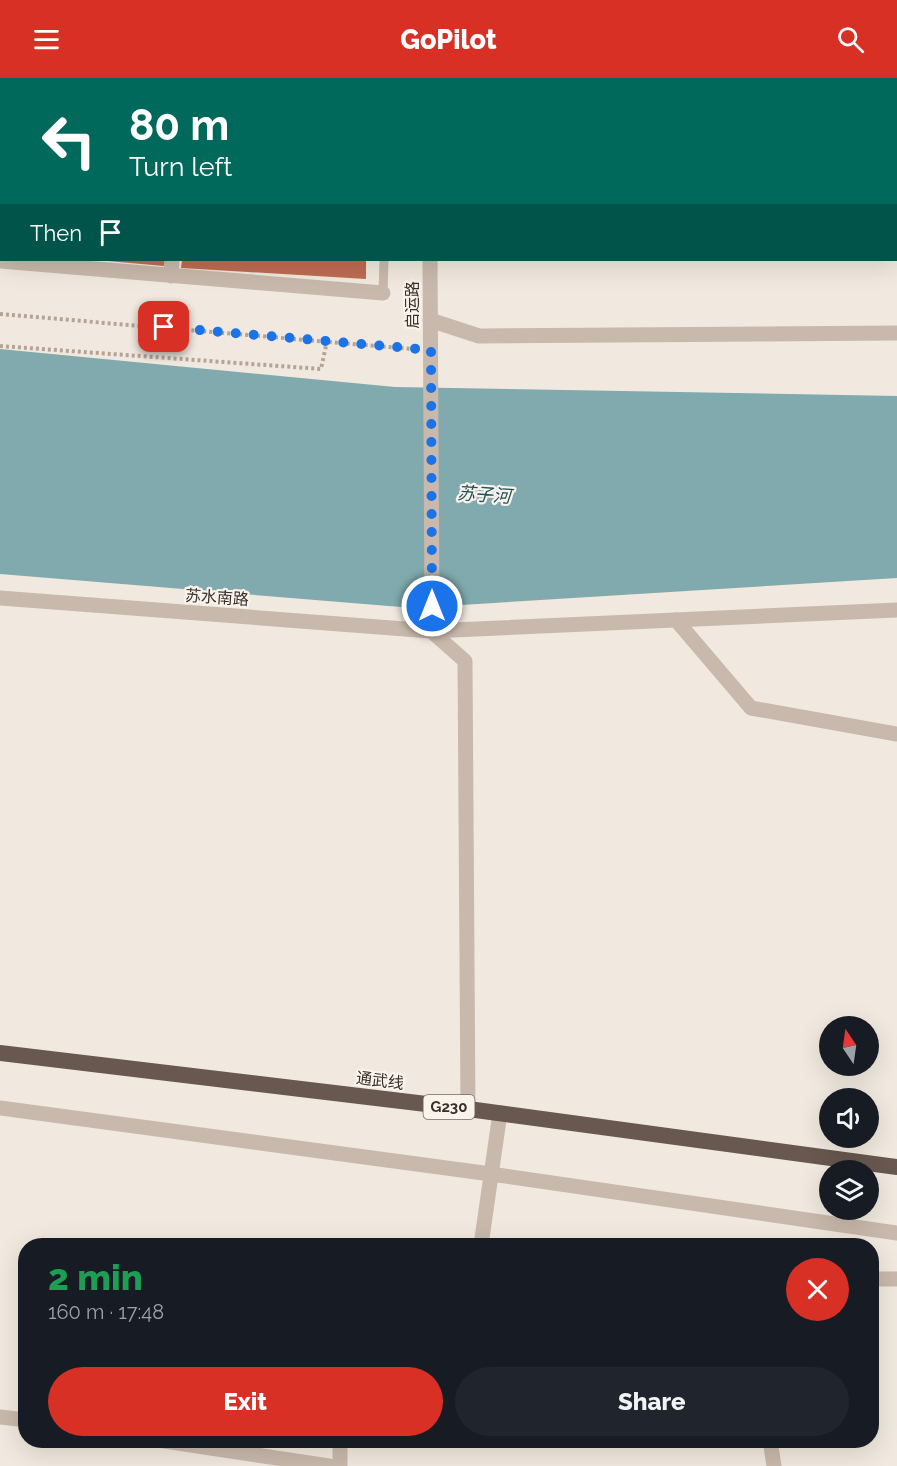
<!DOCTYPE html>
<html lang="en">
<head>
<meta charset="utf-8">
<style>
  :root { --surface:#171b24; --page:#20242c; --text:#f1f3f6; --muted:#9ea1a6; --accent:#d93025 }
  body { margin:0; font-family:Raleway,"Noto Sans SC",sans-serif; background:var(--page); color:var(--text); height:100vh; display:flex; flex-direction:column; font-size:22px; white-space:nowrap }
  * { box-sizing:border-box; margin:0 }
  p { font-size:20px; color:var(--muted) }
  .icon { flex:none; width:33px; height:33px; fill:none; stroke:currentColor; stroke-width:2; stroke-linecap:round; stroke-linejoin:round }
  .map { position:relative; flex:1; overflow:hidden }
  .details { position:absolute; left:18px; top:1160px; width:861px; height:210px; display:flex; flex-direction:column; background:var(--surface); border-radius:24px; box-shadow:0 6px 24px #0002 }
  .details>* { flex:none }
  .banner { position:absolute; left:0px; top:0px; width:897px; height:183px; box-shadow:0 6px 24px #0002; background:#00695c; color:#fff; overflow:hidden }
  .needle { width:39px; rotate:347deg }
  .buttons { position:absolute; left:819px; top:938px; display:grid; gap:12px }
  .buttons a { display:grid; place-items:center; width:60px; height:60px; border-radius:50%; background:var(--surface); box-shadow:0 6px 24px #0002; font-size:30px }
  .pin { position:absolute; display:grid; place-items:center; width:51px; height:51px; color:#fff; margin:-26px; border-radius:12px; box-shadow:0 3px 9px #0006 }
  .me { position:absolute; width:66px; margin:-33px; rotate:0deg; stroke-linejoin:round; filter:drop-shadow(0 0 4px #0008) }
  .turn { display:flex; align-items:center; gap:21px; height:126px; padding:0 30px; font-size:27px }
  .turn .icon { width:78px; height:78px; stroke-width:2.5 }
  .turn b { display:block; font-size:42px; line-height:51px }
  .then { display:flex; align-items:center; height:57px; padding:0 30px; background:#0003; gap:12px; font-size:22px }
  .round { display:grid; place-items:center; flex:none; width:63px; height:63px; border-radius:32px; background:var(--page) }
  .summary { display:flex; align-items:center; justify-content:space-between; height:102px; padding:0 30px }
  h1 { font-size:36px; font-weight:800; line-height:45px; color:#1e9e55 }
  .button { display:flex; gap:12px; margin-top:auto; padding:12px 30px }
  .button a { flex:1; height:69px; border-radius:36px; background:var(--accent); color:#fff; font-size:24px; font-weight:800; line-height:69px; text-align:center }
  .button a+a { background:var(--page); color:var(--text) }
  header { display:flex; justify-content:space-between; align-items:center; height:78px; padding:0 30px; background:var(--accent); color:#fff; font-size:27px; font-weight:800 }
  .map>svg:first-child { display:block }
  .water { fill:#80aaad }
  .building { fill:#be6c51 }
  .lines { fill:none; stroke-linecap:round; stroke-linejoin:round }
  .path { stroke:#b5a496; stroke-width:4; stroke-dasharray:3 3; stroke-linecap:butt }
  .service { stroke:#c9b9ac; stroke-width:9 }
  .minor { stroke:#c9b9ac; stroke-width:15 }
  .tertiary { stroke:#c9b9ac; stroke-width:15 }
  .trunk { stroke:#68584f; stroke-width:16 }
  .route { stroke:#1a73e8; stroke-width:10; stroke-dasharray:0 18 }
  .labels { text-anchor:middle; stroke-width:4.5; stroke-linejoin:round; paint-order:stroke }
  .shield { fill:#f9f3ec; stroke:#716a64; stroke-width:1.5 }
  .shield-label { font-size:15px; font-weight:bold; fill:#372f2a }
  .street-label { font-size:16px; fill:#372f2a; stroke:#f9f3ec }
  .water-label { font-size:18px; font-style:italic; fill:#225256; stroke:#f9f3ec }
</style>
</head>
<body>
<header><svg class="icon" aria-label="menu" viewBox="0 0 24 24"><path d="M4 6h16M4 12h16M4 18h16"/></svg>GoPilot<svg class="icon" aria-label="search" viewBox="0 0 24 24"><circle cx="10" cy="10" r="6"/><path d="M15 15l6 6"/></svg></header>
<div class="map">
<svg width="897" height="1388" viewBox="0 0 897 1388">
  <rect width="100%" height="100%" fill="#f1e9df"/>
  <path class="water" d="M0,271l395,38 502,9v182l-484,30 -413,-34z"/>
  <path class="building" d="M108,182h57l-1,6 -56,-5z
    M182,182h184v19l-185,-11z"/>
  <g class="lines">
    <path class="path" d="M0,236l412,35
      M0,268l321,23 6,-28"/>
    <path class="service" d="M390,2v-2
      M383,215l1,-33"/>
    <path class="minor" d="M302,0v2
      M135,2v-2
      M0,86h2
      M0,183l383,32
      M171,198l1,-16
      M432,528l-1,25 34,30 3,448
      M676,542l75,88 146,26
      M0,1030l491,66 406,59
      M481,1167l19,-132
      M872,1201h25
      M0,1339l26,3
      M158,1362l171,26
      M340,1362v26
      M770,1362l4,26"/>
    <path class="tertiary" d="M430,0v2
      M430,182l2,346
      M430,242l49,16 418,-3
      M0,520l431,33 466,-21"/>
    <path class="trunk" d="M0,975l468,56 429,58"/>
  </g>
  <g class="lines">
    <path class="route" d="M164,249l267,23 1,256"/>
  </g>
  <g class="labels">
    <rect class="shield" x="423.5" y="1017" width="51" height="24" rx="4.5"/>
    <g class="shield-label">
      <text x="449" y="1034">G230</text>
    </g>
    <g class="street-label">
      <text transform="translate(412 227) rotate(-90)" y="6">启运路</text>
      <text transform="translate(217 519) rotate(4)" y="6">苏水南路</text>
      <text transform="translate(380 1002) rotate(7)" y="6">通武线</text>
    </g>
    <g class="water-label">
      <text transform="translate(484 417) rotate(4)" y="6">苏子河</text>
    </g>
  </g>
</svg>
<div class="buttons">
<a><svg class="needle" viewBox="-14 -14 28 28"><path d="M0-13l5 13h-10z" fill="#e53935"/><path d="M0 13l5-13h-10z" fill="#9ea1a6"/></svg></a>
<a><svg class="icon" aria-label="sound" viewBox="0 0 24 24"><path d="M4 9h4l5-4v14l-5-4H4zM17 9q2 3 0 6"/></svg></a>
<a><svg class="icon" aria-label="layers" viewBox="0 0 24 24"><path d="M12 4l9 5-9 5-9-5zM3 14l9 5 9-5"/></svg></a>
</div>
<div class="pin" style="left:164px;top:249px;background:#d93025"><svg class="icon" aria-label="arrive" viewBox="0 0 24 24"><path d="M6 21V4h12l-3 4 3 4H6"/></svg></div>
<svg class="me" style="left:432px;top:528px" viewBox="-20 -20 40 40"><circle r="17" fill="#1a73e8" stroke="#fff" stroke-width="3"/><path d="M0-11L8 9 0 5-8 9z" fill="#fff"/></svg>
<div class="banner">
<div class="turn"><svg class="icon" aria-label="left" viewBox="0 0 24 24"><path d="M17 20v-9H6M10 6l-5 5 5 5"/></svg><div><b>80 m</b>Turn left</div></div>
<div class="then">Then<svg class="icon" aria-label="arrive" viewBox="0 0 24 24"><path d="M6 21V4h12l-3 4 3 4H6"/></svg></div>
</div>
<section class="details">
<div class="summary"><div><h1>2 min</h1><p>160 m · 17:48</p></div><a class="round" style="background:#d93025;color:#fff"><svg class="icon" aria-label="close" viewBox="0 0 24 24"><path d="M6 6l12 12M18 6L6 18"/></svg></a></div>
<div class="button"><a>Exit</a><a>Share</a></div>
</section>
</div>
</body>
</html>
